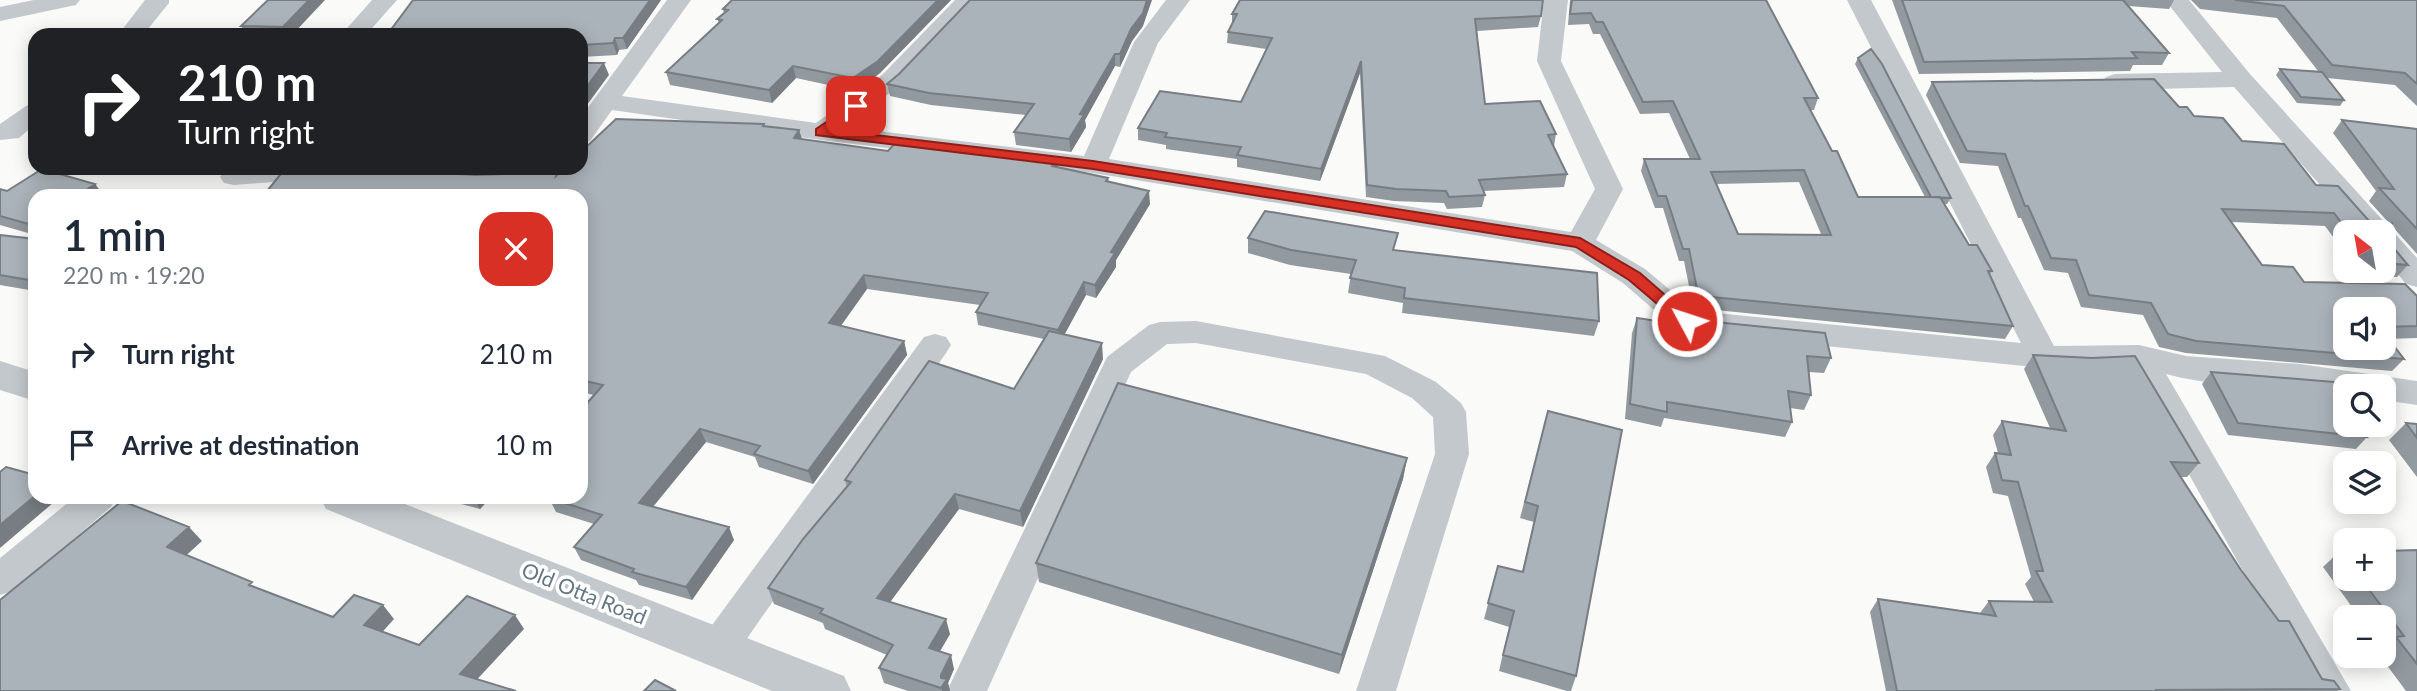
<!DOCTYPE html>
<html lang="en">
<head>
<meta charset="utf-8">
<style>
  :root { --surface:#fff; --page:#f6f6f7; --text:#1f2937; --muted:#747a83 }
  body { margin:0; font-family:Lato,sans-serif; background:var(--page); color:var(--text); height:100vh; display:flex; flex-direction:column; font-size:26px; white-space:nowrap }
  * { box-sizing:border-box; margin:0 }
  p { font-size:23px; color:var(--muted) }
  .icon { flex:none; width:38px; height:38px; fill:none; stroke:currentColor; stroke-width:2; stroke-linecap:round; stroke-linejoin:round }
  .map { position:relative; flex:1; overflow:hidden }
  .details { position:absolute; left:28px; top:189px; width:560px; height:315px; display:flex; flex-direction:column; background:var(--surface); border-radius:21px; box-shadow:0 4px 18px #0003 }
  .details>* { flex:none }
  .banner { position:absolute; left:28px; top:28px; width:560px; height:147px; border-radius:21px; box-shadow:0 4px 18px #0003; background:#202124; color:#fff; overflow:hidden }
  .needle { width:46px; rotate:329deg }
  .buttons { position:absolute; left:2333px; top:220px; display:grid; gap:14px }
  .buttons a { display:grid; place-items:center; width:63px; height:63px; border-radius:14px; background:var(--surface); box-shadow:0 4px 18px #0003; font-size:35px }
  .pin { position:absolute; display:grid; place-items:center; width:60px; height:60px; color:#fff; margin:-30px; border-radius:14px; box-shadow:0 4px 10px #0006 }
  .me { position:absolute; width:77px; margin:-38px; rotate:310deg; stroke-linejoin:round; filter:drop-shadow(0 0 5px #0008) }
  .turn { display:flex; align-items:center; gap:24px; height:147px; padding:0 35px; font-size:32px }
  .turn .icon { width:91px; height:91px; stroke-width:2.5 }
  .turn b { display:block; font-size:49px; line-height:60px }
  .round { display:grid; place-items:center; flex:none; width:74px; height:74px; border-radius:21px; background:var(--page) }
  .summary { display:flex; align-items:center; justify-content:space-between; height:119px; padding:0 35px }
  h1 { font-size:42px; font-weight:600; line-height:52px }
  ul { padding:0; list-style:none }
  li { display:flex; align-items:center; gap:21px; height:91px; padding:0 35px }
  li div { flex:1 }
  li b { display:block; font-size:26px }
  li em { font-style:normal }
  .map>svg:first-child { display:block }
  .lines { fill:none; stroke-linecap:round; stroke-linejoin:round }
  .minor { fill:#c3c8cc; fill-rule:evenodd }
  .tertiary { fill:#c3c8cc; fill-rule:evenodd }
  .wall { fill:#929a9f; fill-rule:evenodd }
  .shaded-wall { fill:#777d82 }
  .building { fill:#aab3b9; stroke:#777d82; stroke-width:2; fill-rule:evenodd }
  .route { fill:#d93025; stroke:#8d1f18; stroke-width:2 }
  .labels { text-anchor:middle; stroke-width:7; stroke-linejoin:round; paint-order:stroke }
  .street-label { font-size:21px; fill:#657683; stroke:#fff }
</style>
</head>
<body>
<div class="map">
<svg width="2417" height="691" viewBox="0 0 2417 691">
  <rect width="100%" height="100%" fill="#fafaf8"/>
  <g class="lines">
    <path class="minor" d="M34,0h46l-4,5 -76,16v-14z
      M145,0h24v3l-26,32h-25z
      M372,0h25l-31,35h-25z
      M667,0h24l-69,96 194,27 66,-48 73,-75h25l-80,85 -55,42 239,29 50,-114 32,-42h24l-32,43 -49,116 462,73 24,-43 -58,-128 7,-61h24l-7,61 62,128 -27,51 49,29 50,42 326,32 -174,-343h24l183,346 85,-1 47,11 114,8 117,17v24l-33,-5v-13h-39v7c-58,-8 -124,-5 -179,-20l185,317h-41l-181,-324 -85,1 -357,-36 -11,-3 -53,-46 -51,-32 -479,-78 -272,-33 -209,-30 -22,31 -9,2v-26z
      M2165,0h24l61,74 167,184v29l-11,-3 -22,-27v-24h-22l-128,-146 -119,3 -9,-3 -4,-5 4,-5 9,-3 107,-2z
      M35,103v21l-16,14 -19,2v-16l26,-18z
      M241,168h94l2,2 -4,6 -10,2 -89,7 -10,-2 -4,-6 4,-6z
      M545,168h28l-20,28h-28z
      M1196,321l189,35 51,26 25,21 5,9 3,42 -73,237h-40l79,-237 -2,-37 -21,-19 -46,-24 -170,-31 -29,1 -36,28 -144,319h-40l160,-334 42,-32 11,-3z
      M935,334l11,3 5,8 -5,8 -214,307 -14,5 -14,-5 -5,-12 5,-12 220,-299z
      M75,497h42l-6,10 -98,84 -13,4v-37z"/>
    <path class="tertiary" d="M0,361l35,11v29l-35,-11z
      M320,497h67l457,179 7,15h-79l-446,-182z"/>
  </g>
  <path class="wall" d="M268,0l24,35h-46l-5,-9z
    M661,0l-34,49 -8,1 -2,5 -36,2v-22z
    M732,0h219l-71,73 -24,18 -60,-13 -24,25 -102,-18 -4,-13 53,-49 -2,-4 7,-6 -1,-4z
    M1570,0h196l52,98 -4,12h-4l48,87h67l-70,-133 3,-6 93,140 -4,6h-3l25,41 23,26 -3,4 24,51 -8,13 -309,-31 -3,-2 -9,-45h-5l-16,-53h-8l-14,-37 3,-12h46l-21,-46 -29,1 -40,-80h-7l-4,-10 -21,1zM1799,182l22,52h-83l-22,-50z
    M1892,0h282l-5,9 -41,-3 41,47 -7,12h-29l-3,6 -211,3z
    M2191,0h226v106l-22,-21 -68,-7 17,22 -4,6 -43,-3 -21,-28 4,-6 38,2 -41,-53 -77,-9z
    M1232,14l309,2 -3,11 -61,4 8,73 71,30 -2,12 13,28 -3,13 -80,4 1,4 -3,12 -35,2 -3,-6 -50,-2 -28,-4 -6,-124 -40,108 -83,-14v-8l-71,-10v-4l-28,-5v-12l103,-26 25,-53 -39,-6 1,-11 4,-8z
    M1143,26l-11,15 -12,26 -5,-1 -30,54 1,7 -15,25 -55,-7 -2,-13 12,-17 -95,-10 -41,-9 -3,-12 12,-10z
    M1932,82l247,25 15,9 48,25 74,44 54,37 19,1 -20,-22 7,-10 -43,-58 9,-13 75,9v125l-25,-28v20l16,19 -11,12 -36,-2 -3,-4h26v-38h-39v20l-20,-27 -93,-4 30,43 42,17 113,14v42l-29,1 16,20 -12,12 -206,-18 -27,-6 -16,-32 -62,-8 -13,-34 -24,-3 -23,-52h-3l-20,-52 -38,-3 -34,-68zM2384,310v38h-39z
    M765,126l34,4 3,9 86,12 75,2 95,14 50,11 1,4 41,22 -34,56v7l-20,31 -10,-3 -22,39 39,25 -80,168 -64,-18 -69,93 60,32 -10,17 14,18 -6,14 2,8h-42l-24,-8 -5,-15 8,-13 -62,-26 -2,-6 -49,-19 -6,-16 79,-101 -2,-7 169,-91 30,-50 -66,-14 -2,-13 4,-7 -113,-16 -26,37 63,15 3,14 -94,129 -54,-17 -4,-10 -49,-15 -53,65 81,33 -42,60 -53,-15 -3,-5 -55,-20 -7,-13 20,-23 -38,-12 -7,-14 32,-1 13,-102 -13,-3v-196l-105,-21 81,-3 1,1z
    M95,184l9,12h-69v39l-35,-10v-36l7,2z
    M0,235l35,4v52l-35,-6z
    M1248,238l147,12 204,71 -5,15 -192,-23 1,-10 -55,-10 3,-19 -61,-9 -42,-12z
    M1637,318l65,10 2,-7 127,37 -7,15 -15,-1 2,23 -7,15 -14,-2 2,14 -7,15 -121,-19 -3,9 -36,-8 7,-86z
    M2033,355l166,108 -12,14h-7l61,93 81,109 18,10 -3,2h-451l-16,-79 8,-13 102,14 9,-12 45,1 -9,-18 6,-7 -23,-81 -15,-3 -7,-26 9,-14h3l-5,-18 9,-14 48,7 -26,-59z
    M2211,372l156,65 -11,12 -128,-14 -26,-51z
    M1548,411l28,265 -5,15h-4l-68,-20 10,-44 -25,-8 14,-53 24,6 12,-50 -14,-4z
    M2406,423l11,1v53l-28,-37z
    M1407,458l-4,21 -64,195 -300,-92 -3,-19z
    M435,497h56l-11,12z
    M2417,550v141h-11l-26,-35h4v-38h-24l-37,-51 17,-16h5v28h39z"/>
  <path class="shaded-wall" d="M309,0h16l-33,35h-5l-4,-8z
    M650,0h11l-34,49 -4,-11z
    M938,0h13l-71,73 -24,18 -3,-13z
    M1147,0h5l-9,26 -11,15 -12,26v-13l11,-25z
    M615,38l4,12 -2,5 -4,-12z
    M1115,54v12l-30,54 1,7 -15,25 -2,-13 11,-25z
    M1361,61l-1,12 -40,108 1,-12z
    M604,63l5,12 -28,38v-18z
    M793,66l3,12 -24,25 -3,-13z
    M799,130l4,13 -9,-5z
    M1057,158l1,13 -6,-5z
    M95,184l9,12h-27z
    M1149,191l1,13 -34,56v7l-20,31 -1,-13 16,-33z
    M864,275l3,14 -34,47 -4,-13z
    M1084,282l2,13 -26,48 -2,-13z
    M904,341l3,14 -94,129 -5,-13z
    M1102,343l1,16 -80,168 -3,-16z
    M700,429l6,13 -61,74 -6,-13z
    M1407,458l-4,21 -64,195 3,-19z
    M955,494l4,15 -77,104 -5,-15z
    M35,496l25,1 -60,51v-23z
    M473,497h18l-11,12z
    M189,527l13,14 -22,20 -13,-14z
    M729,527l5,13 -42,60 -6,-13z
    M383,605l11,14 -18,20 -12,-14z
    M515,615l9,14 -54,58 -10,-13z
    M946,619l4,15 -17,29 -4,-15z
    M951,655l3,14 -6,14 2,8h-8l-1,-16z"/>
  <path class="building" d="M268,0h41l-26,27 -42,-1z
    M413,0h237l-27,38h-8l-2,5 -32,2v-10h-194z
    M732,0h206l-60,61 -25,17 -60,-12 -24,24 -103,-18 56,-52 -5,-1 11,-9 -5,-1z
    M970,0h177l-4,13 -12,16 -11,25h-5l-35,60 4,1 -15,24 -55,-7 20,-28 -105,-11 -42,-9 12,-10z
    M1240,0h303l-2,16 -66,3 10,85 55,-3 16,33 -8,1 19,39 -88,6 6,15 -36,2 -3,-6 -50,-2 -29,-4 -6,-124 -40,108 -84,-14 4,-8 -76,-10 2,-4 -29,-5 22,-37 81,11 31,-64 -44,-6 9,-18h-5z
    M1572,0h194l52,98h-14l28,53h5l21,46h82l29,48h8l15,26h-4l25,55 -312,-30 -3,-2 -9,-45h-6l-17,-53h-8l-14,-37h56l-27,-58 -30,1 -40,-80h-7l-5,-9 -21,1zM1804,170l27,65 -93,-1 -27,-62z
    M1902,0h221l46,53 -37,-1 5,6 -213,4z
    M2235,0h182v84l-12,-11 -73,-8 -48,-59z
    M1871,49l11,15 69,134 -20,-1 -73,-139z
    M581,63h23l-23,32z
    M2280,69l42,3 22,28 -43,-3z
    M2154,79l25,28h8l7,9 29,2 19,23 42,3 32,41 22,1 32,36 22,1v23l16,19 -24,-2v-30h-35l-15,-20 -112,-4 40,56 31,2 11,15 101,2 12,12v30l-33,1v-17h-39v38h39v-15l20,26 -208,-18 -28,-7 -17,-31 -62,-8 -13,-35 -25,-2 -23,-52h-3l-20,-52 -38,-3 -35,-69z
    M616,119l148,5 -1,2 36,4 -5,8 94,13 10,-11 65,13 2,-3 34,4 2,-2 56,6 -5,8 56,12 -2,3 43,10 -38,61 4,1 -20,32 -11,-3 -26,48 -82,-18 12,-19 -124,-18 -35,48 75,18 -96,130 -54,-17 6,-8 -60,-17 -61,74 90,24 -43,60 -54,-15 2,-3 -60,-22 28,-32 -53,-17 1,-1h31v-87l22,-25 -22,-5v-184h-318l21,-26 23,-2h45l124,7 81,-3 -1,4 8,-8h17v-16z
    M2342,120l75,9v100l-38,-41 15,1z
    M42,169l53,15 -18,12h-42v27l-3,2 -32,-9v-27l7,2z
    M1265,211l133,22 -5,17 204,23 2,48 -195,-23 1,-10 -55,-10 6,-18 -65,-10 -43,-12z
    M0,235l35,4v42l-35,-6z
    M1637,318l69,10 -2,-7 121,12 6,25 -24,-2 4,39 -23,-4 4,31 -125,-20v10l-37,-8z
    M1049,331l53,12 -82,168 -65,-17 -78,104 69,21 -17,29 22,7 -10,20v3l6,1 -6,9 -62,-20 14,-23 -73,-32 3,-4 -55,-21 35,-49 48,-57 -6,-2 84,-119 85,28z
    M2033,355l59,3 43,-2 64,107 -28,-1 70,108 38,51h10l33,58 12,2 6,8 -183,1 1,1h-261l-19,-92 118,17 -7,-15 63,1 -16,-31h7l-25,-89 -16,-2 -7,-27 16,2 -9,-34 64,10z
    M2211,372l123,10 11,18v25h15l7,12 -129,-14z
    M1118,383l289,75 -65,197 -306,-92z
    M1548,411l74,19 -46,246 -73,-21 11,-44 -26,-8 10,-37 25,6 15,-66 -13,-4z
    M2406,423l11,1v14z
    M6,467l29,8v21l-35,29v-53z
    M122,501l67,26 -22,20 85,35 -3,3 84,32 21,-22 29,10 -19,20 55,20 48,-49 48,19 -55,59 56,17h-516v-91z
    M2417,550v114l-21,-27 8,-1 -43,-57h23v-28z
    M2340,551h5v7z
    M655,680l21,11h-32z"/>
  <path class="route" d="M856,102l6,4 -1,3 -28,21 260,31 487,77 60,35 55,48 -2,4h-11l-53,-45 -53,-33 -483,-78 -277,-34v-6z"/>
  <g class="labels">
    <g class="street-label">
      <text transform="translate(584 594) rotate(22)" y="7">Old Otta Road</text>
    </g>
  </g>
</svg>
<div class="buttons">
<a><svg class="needle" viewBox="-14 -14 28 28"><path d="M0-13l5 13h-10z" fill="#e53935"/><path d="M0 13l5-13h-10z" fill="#747a83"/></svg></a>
<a><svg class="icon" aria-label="sound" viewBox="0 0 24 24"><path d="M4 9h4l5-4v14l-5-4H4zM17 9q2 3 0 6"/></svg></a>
<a><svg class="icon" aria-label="search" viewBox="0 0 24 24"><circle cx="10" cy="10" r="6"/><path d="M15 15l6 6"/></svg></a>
<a><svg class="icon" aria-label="layers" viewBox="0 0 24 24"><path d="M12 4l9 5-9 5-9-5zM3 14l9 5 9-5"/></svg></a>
<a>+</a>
<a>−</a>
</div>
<div class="pin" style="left:856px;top:106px;background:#d93025"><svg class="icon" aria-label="arrive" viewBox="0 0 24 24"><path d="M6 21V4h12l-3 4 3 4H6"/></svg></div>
<svg class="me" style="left:1687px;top:321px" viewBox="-20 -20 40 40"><circle r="17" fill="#d93025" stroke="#fff" stroke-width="3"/><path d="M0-11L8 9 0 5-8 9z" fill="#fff"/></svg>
<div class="banner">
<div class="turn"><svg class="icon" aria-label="right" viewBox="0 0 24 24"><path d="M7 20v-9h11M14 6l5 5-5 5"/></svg><div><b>210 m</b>Turn right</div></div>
</div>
<section class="details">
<div class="summary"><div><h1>1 min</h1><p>220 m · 19:20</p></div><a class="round" style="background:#d93025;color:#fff"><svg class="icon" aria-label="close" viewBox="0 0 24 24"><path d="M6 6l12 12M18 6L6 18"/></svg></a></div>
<ul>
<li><svg class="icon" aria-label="right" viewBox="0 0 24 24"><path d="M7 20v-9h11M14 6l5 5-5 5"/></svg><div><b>Turn right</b></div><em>210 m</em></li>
<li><svg class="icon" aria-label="arrive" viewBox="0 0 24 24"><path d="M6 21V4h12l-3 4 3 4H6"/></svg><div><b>Arrive at destination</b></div><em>10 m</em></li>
</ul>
</section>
</div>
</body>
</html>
